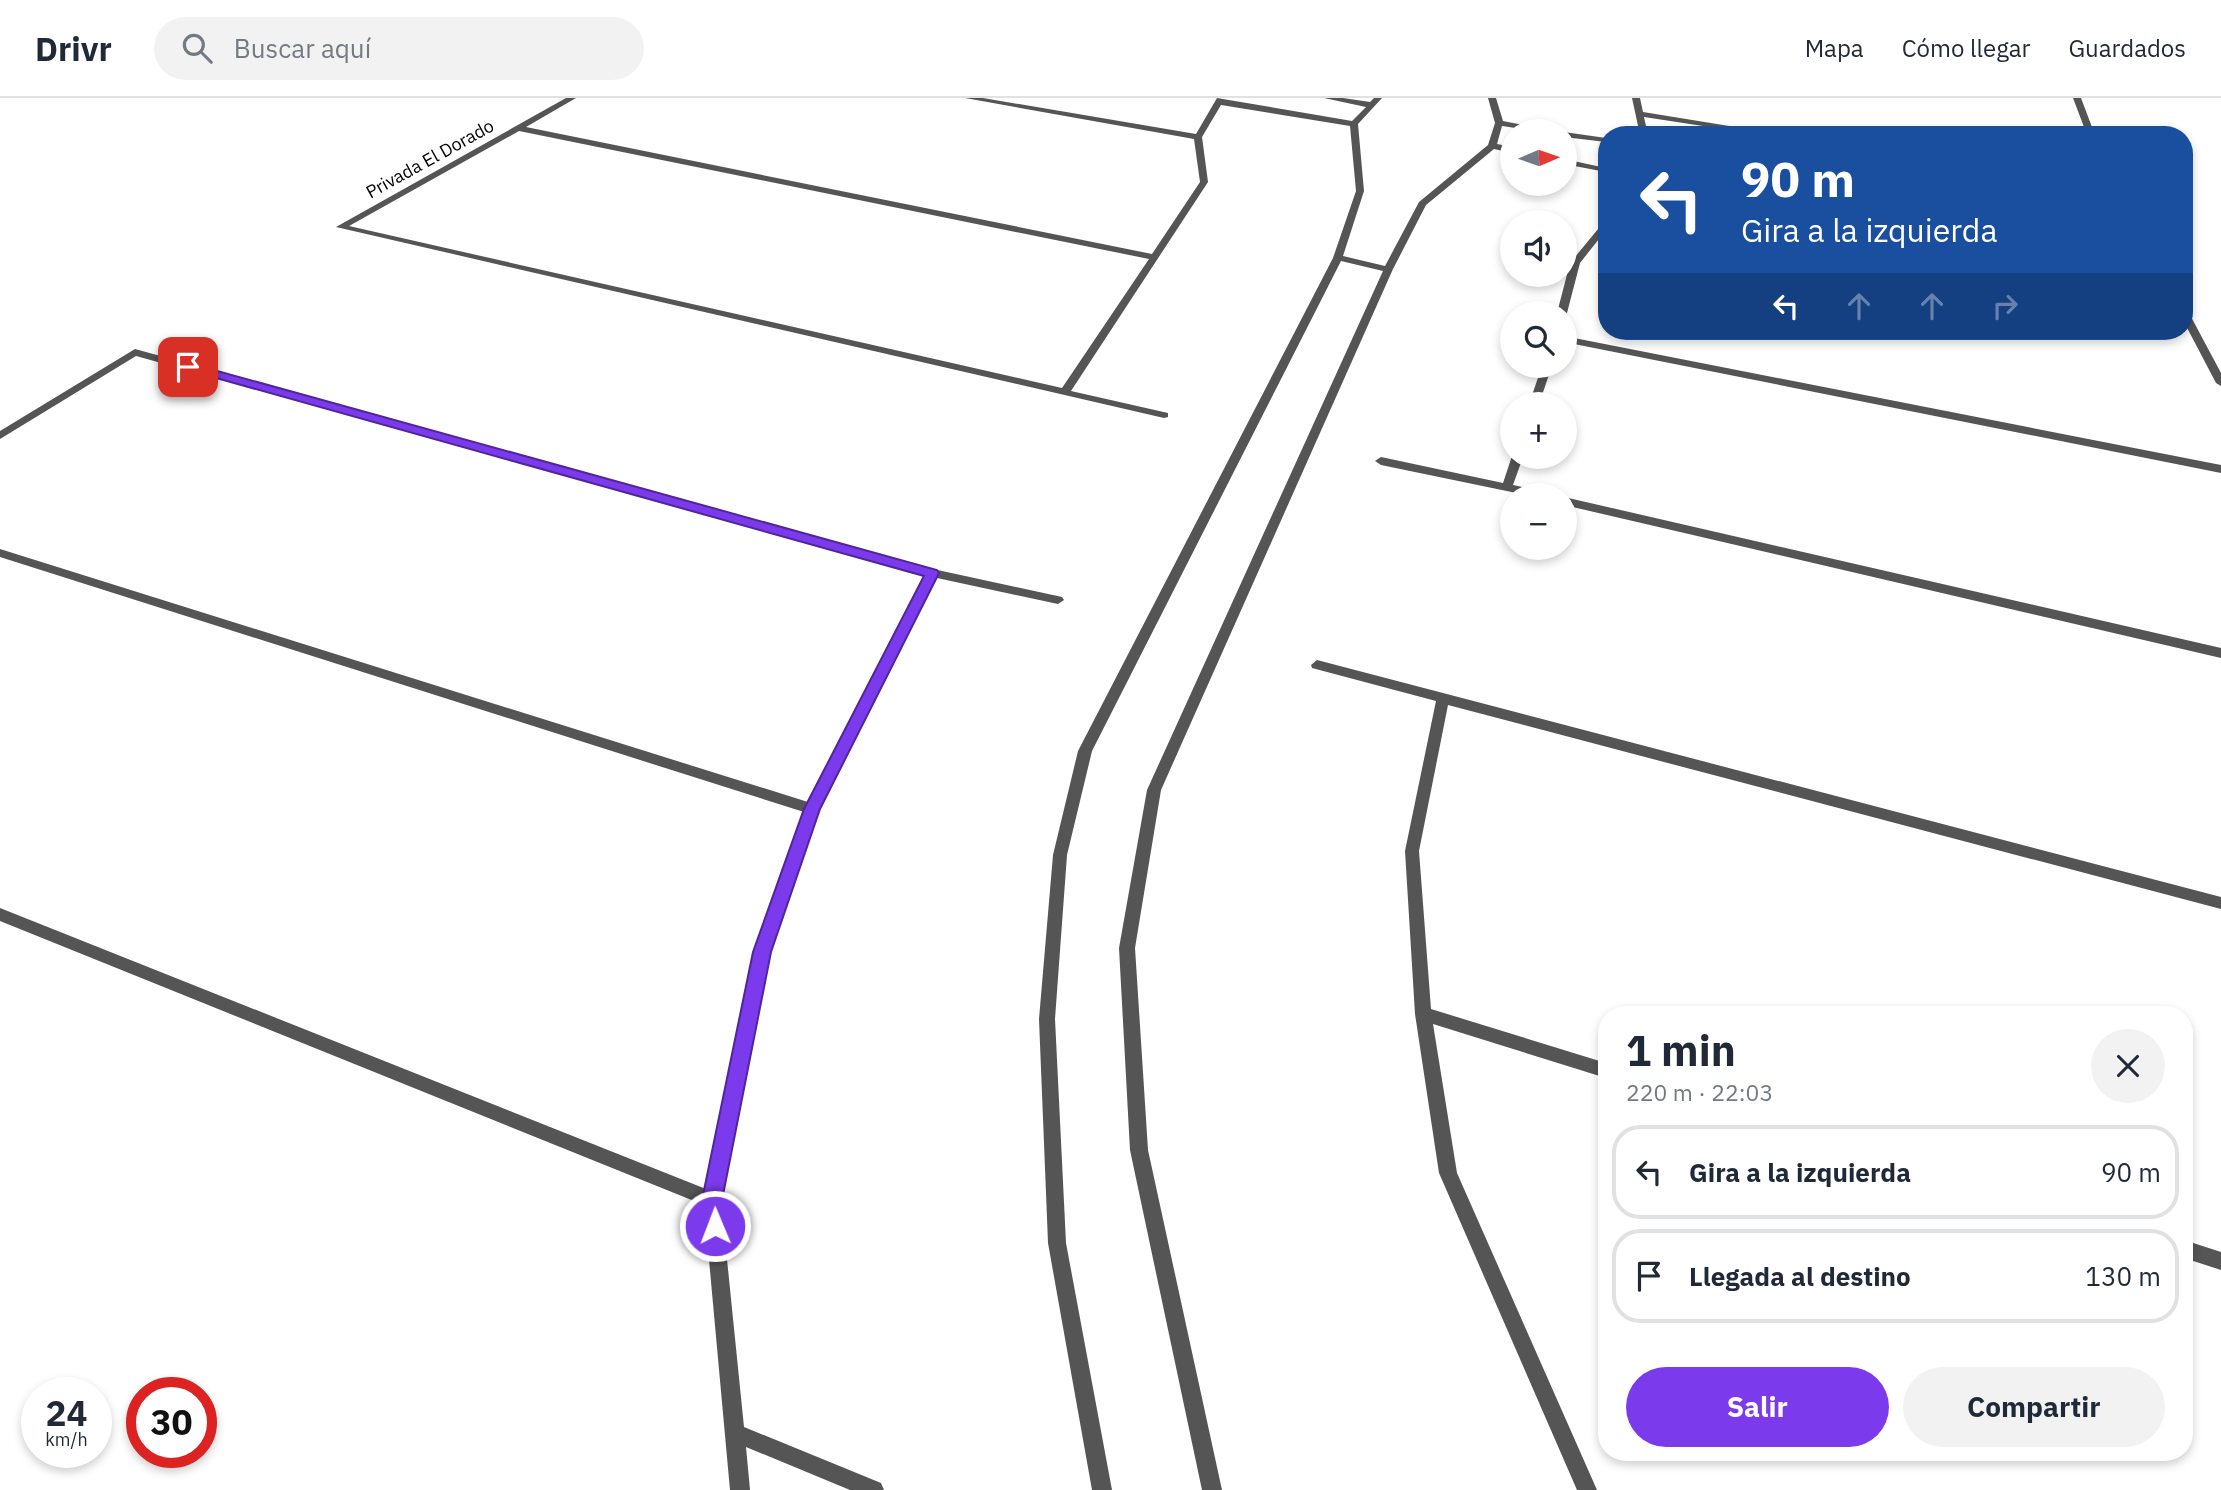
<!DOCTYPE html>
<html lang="es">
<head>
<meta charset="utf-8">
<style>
  :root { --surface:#fff; --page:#f2f2f3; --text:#1f2937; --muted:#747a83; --line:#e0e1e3; --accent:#7c3aed }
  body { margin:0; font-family:"IBM Plex Sans",sans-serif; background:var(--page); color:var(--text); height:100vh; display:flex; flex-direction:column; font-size:26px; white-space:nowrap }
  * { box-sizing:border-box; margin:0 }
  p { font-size:23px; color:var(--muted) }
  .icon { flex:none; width:38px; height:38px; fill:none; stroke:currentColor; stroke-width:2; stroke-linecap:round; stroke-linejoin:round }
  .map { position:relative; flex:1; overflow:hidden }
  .drawer { position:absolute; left:1598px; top:908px; width:595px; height:455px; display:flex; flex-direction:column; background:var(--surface); border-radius:28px; box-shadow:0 4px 10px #0003 }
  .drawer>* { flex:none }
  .banner { position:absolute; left:1598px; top:28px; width:595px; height:214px; border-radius:28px; box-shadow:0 4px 10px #0003; background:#1a4fa0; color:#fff; overflow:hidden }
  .needle { width:46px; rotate:88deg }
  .tools { position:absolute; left:1500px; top:21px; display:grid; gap:14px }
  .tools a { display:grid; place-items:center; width:77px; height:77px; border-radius:50%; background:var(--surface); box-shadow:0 4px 10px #0003; font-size:35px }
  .speed { position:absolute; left:21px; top:1279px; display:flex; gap:14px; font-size:35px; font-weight:700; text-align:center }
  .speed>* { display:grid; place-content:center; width:91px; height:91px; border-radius:50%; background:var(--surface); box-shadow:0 4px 10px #0003; line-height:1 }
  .speed small { font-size:18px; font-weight:400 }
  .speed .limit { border:10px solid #d22; background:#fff; color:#111 }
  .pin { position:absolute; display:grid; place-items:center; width:60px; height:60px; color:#fff; margin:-30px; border-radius:14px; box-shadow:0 4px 10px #0006 }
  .me { position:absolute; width:77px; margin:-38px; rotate:359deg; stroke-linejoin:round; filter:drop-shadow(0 0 5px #0008) }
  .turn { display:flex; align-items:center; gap:24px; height:147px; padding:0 28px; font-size:32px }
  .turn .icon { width:91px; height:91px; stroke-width:2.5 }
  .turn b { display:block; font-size:49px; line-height:60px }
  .lanes { display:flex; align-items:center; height:66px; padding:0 28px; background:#0003; justify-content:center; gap:35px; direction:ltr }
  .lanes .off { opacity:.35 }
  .round { display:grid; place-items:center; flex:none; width:74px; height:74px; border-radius:37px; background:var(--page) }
  .headline { display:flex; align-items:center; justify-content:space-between; height:119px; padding:0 28px }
  h1 { font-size:42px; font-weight:700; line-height:52px }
  .action { display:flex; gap:14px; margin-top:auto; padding:14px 28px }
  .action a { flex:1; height:80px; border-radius:42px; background:var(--accent); color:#fff; font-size:28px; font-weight:700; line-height:80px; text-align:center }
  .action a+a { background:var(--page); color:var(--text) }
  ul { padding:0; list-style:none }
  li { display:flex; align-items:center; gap:21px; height:94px; margin:0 14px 10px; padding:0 14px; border:4px solid var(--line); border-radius:28px }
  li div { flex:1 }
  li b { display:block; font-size:26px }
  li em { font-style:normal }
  header { display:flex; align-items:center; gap:42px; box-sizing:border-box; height:98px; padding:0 35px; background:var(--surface); border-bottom:2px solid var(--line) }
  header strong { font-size:33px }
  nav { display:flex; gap:38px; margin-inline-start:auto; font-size:24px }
  .search { width:490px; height:63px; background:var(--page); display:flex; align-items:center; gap:18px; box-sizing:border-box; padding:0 24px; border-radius:38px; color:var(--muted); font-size:26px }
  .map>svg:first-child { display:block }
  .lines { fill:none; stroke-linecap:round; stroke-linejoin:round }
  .minor { fill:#555; fill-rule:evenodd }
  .route { fill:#7c3aed; stroke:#51269a; stroke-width:2 }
  .labels { text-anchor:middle; stroke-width:6; stroke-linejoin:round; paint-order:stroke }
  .far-street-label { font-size:18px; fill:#000; stroke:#fff }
</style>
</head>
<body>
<header>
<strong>Drivr</strong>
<div class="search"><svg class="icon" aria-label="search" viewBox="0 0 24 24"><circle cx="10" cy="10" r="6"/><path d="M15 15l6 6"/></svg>Buscar aquí</div>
<nav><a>Mapa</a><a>Cómo llegar</a><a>Guardados</a></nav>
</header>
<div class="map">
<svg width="2221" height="1392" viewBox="0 0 2221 1392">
  <rect width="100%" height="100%" fill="#fff"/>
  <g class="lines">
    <path class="minor" d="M566,0h10l-50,29 626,127 48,-72 -6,-43 -229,-41h18l213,36 21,-36 135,23 14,-14 -42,-9h19l27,4 4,-4h8l-24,26 6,67 -21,65 42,10 34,-64 69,-57 7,-22 -7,-25h8l7,23 51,10h-18l-34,-5 -5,18 15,3v6l-18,-4 -68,56 -33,64 -232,521 -26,158 13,202 74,340h-20l-72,-340 -11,-202 28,-158 236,-519 -42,-10 -249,490 -25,104 -12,164 11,224 46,247h-20l-44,-247 -9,-224 14,-164 25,-104 255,-493 23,-67 -6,-65 -129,-21 -19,32 6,45 -137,209 97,22v4l-4,1 -828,-191zM519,33l630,128 -87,129 -713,-162z
      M1632,0h8l3,14 141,23h-22l-118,-18 4,18h-8z
      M2073,0h8l14,37h-8z
      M1564,34l42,6v4l-42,-5z
      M1564,61l42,9v4l-42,-8z
      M1606,124v8l-26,33 -13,50 -3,2v-2h-7l13,-50 33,-40z
      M2184,212l5,3 32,60v13l-5,-3 -32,-61z
      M1564,238l657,129v8l-657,-131z
      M135,251l798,220 129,28 2,3 -6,4 -121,-26 -118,231 -49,143 -49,248 23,227 137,56 3,7h-34l-104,-43 4,43h-20l-26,-285 -704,-284v-13l706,281 48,-237 50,-140 -804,-255v-8l808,253 118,-227 -790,-219 -136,83v-8z
      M1542,268h10l-13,38h-10z
      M1512,358l11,1 -10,28 33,7 2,3h-22l-145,-30 -6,-4 6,-4 122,26z
      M1564,399l657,151v10l-657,-153z
      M1317,562l904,237v12l-773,-204 -29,146 12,158 175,54v15l-173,-54 24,149 140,317h-20l-138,-317 -24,-159 -10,-163 31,-150 -124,-33 -1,-3z
      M2184,1142l37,12v18l-37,-12z"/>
  </g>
  <path class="route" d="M184,266h8l745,206 2,3 -119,236 -49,143 -49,248 3,26 -3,7 -7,3 -8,-3 -5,-33 51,-248 51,-143 120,-233 -740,-207z"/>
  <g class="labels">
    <g class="far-street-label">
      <text transform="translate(430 61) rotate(-29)" y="6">Privada El Dorado</text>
    </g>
  </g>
</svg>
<div class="tools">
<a><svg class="needle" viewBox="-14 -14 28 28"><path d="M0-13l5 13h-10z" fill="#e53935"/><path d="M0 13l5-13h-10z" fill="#747a83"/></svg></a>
<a><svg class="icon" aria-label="sound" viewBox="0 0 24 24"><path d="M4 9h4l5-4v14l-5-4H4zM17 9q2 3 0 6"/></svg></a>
<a><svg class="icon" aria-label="search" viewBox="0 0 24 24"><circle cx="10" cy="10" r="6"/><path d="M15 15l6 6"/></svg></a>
<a>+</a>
<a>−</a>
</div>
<div class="speed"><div>24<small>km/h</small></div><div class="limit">30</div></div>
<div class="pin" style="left:188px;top:269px;background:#d93025"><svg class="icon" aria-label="arrive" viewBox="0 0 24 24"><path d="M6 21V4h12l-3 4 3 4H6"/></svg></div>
<svg class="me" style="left:715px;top:1128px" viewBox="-20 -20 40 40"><circle r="17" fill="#7c3aed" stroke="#fff" stroke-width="3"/><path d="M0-11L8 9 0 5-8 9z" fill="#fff"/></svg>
<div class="banner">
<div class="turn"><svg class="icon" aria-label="left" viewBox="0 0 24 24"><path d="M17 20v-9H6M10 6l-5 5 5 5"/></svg><div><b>90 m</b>Gira a la izquierda</div></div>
<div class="lanes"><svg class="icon" aria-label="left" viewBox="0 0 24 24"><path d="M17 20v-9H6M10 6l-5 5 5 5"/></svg><svg class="icon off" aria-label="ahead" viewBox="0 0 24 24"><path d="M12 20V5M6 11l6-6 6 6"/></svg><svg class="icon off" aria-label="ahead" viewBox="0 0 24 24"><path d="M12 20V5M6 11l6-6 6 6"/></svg><svg class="icon off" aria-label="right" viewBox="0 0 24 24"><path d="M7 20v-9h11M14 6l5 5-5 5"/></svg></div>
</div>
<section class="drawer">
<div class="headline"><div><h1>1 min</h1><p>220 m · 22:03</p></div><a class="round"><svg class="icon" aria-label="close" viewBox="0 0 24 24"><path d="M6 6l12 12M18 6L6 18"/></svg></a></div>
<ul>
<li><svg class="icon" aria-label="left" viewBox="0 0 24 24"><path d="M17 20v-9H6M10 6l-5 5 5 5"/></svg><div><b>Gira a la izquierda</b></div><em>90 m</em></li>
<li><svg class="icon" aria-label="arrive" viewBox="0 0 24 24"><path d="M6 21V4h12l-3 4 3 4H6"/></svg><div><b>Llegada al destino</b></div><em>130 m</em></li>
</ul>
<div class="action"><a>Salir</a><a>Compartir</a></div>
</section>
</div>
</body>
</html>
